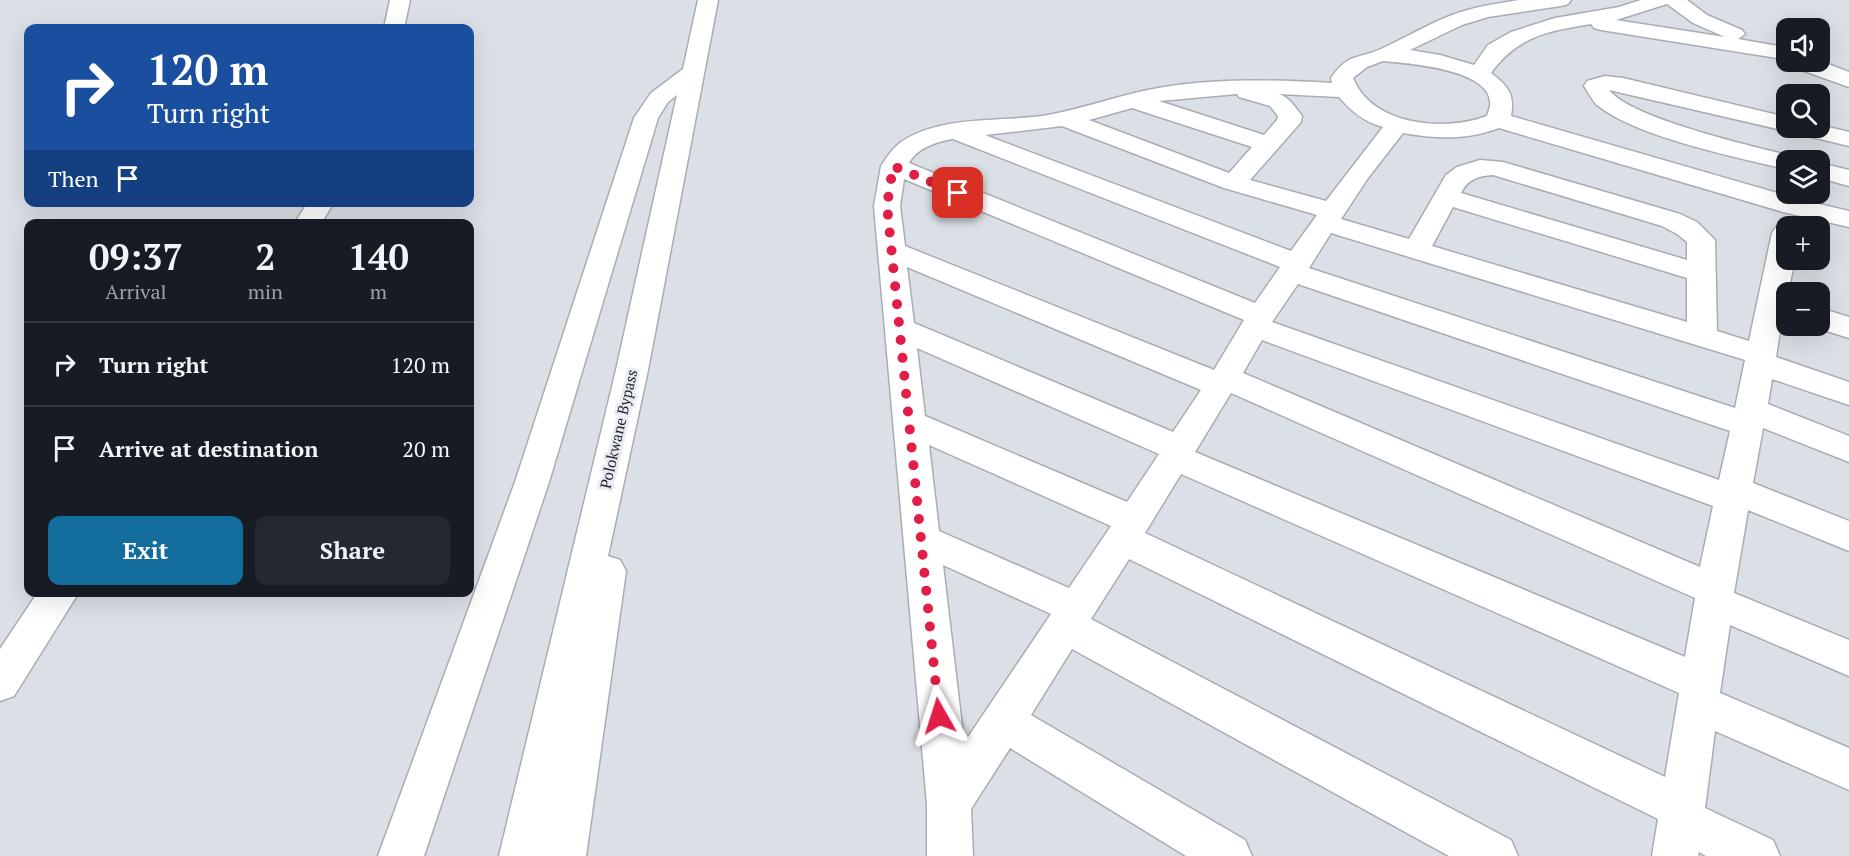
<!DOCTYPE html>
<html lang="en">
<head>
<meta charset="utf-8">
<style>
  :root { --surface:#171b24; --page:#242831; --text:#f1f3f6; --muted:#9ea1a6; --line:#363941; --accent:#126d9c }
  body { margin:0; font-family:"PT Serif",serif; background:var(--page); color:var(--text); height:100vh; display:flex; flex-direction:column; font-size:22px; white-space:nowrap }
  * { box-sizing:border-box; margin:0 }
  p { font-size:20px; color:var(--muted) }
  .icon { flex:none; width:33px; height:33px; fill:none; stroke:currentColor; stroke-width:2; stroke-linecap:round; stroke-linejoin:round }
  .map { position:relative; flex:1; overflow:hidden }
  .details { position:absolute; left:24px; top:219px; width:450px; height:378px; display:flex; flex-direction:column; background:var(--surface); border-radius:12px; box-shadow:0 6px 24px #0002 }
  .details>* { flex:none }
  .guide { position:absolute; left:24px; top:24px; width:450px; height:183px; border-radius:12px; box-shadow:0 6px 24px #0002; background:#1a4fa0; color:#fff; overflow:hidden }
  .buttons { position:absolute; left:1776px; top:18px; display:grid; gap:12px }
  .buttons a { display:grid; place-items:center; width:54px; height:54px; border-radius:12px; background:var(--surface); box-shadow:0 6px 24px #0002; font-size:30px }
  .pin { position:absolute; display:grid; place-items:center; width:51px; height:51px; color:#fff; margin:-26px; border-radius:12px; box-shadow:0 3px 9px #0006 }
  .me { position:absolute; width:66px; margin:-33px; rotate:354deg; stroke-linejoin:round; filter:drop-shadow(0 0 4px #0008) }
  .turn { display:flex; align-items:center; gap:21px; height:126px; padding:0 24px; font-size:27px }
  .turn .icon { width:78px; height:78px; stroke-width:2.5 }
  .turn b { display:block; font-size:42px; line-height:51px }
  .then { display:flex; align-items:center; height:57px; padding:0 24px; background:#0003; gap:12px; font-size:22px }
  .eta { display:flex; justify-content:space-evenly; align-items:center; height:102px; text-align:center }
  .eta b { font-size:36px; font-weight:600; line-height:42px }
  .action { display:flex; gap:12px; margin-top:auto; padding:12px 24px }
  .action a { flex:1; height:69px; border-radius:12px; background:var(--accent); color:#fff; font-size:24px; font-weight:600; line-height:69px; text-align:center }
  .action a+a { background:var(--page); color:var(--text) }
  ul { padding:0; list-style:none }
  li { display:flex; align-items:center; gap:18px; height:84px; padding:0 24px; border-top:2px solid var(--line) }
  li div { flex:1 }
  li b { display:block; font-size:22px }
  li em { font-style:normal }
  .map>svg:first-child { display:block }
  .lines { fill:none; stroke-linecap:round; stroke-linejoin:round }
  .minor-casing { stroke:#a9adb3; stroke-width:3 }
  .highway-casing { stroke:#a9adb3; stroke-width:3 }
  .minor { fill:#fff; fill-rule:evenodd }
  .highway { fill:#fff; fill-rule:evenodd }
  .route { stroke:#e11d48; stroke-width:10; stroke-dasharray:0 18 }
  .labels { text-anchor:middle; stroke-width:6; stroke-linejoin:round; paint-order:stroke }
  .street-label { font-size:15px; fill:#252629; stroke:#e9edf3 }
</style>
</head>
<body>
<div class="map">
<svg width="1849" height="856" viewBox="0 0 1849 856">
  <rect width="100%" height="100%" fill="#dbe0e6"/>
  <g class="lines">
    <g class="minor-casing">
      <path id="minor" d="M390,0h20l-6,28h-20z
        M1519,0h52l-3,4 -7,2 -73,11 -26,8 -52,25 30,5 34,10 14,-20 23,-13 44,-14 64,-11 22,-7h46l20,15 35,15 3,4 -7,5 47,8 1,7 -9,4 -176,-28 -7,-2 -3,-4c-42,7 -74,12 -100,49 17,13 24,21 20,43l287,83 51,12v16l-66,-15 -284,-84c-32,12 -62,11 -96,5l-35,45 -27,41 68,20 37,-64 11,-8 23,-7 23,2 177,52 17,8 18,18 2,91 32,10 23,-108 4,-6 10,-2 6,1h-6v34h9l-7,32h-2l-10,65 73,25v23l-77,-26 -4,25 81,32v26l-86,-34 -10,55 96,38v30l-101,-41 -14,83 115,47v36l-119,-51 -10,68 129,55v42l-134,-59 -10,77 68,32 7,16h-74l-7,-4 -1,4h-46l6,-37 -529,-260 -38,60 420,221 7,16h-69l-377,-207 -41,66 214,125 7,16h-66l-176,-108 -39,61 2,47h-46v-52l-53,-598 7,-40c5,-8 12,-18 20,-24 42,-28 100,-19 147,-27 39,-7 76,-22 116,-28 56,-9 112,-7 168,-4l-1,-5c18,-26 26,-18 50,-29 22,-10 44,-23 66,-32 24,-10 48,-13 72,-17zM1667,4l26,19 32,14 -109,-17zM1383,61c24,2 106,8 107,41 1,4 -2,10 -3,14 -42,16 -115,10 -134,-38l14,-11zM1237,94l2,3 31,9 8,10 -1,4 -13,15 -105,-34zM1279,94l60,3c12,14 25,25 44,30l-57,74 -76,-21 51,-58 1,-6c-7,-9 -13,-19 -23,-22zM1132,108l120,39 -23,26 -140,-53zM1062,126l162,62 93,27 -26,36 -306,-116zM952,139h1l327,128 -25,36 -346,-140c8,-15 27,-21 43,-24zM1493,175l169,51 15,8 10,8v18l-226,-67c7,-14 17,-17 32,-18zM904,179l340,141 -30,50 -309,-124 -5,-40zM1453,207l234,71v44l-255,-76zM1331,233l414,127 -10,48 -426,-140zM907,267l294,123 -28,42 -259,-109zM1298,284l432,147 -11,49 -447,-158zM1262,340l451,166 -13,61 -457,-194zM917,348l242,106 -32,48 -202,-86zM1231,393l464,205 -10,59 -490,-205zM929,445l182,81 -42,62 -130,-57zM1181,474l498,219 -14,84 -520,-244zM943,565l108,49 -87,129z
        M1820,61l29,11v15l-56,-20 -3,-5z
        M1605,76l18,2 163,39v11h9l-1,1 -8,2 -177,-41c22,29 147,57 186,67l2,3h-11v9c-51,-12 -149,-32 -189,-64 -5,-5 -9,-13 -13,-19l3,-5z
        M1820,125l29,7v14l-50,-12 -4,-5 25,-1z
        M1820,163l29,7v16l-29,-8z
        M308,202h26l-13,22h-27z
        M1820,308l29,9v21l-38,-12h9z
        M38,592h41l-65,104 -14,5v-52z"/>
    </g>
    <g class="highway-casing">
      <path id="highway" d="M698,0h20l-70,370 -40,186 12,4 6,11 -40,285h-87l117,-486 61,-275 -9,7 -10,16 -109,364 -125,374h-46l137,-374 119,-364 17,-25 32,-24z"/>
    </g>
    <use href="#minor" class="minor"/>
    <use href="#highway" class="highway"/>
  </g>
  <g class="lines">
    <path class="route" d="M939,716l-52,-510 6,-40 65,27"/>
  </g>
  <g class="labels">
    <g class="street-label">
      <text transform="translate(619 429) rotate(-77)" y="5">Polokwane Bypass</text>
    </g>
  </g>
</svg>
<div class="buttons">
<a><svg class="icon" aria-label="sound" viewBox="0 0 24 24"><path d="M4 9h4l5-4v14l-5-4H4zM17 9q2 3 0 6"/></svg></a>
<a><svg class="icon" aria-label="search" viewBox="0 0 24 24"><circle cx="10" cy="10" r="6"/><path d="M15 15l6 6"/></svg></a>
<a><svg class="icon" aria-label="layers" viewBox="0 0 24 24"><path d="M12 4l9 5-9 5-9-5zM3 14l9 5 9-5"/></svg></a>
<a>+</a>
<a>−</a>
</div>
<div class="pin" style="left:958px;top:193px;background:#d93025"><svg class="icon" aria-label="arrive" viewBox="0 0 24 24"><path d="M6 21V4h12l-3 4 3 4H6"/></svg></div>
<svg class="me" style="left:939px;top:716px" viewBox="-20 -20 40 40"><path d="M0-17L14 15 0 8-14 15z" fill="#e11d48" stroke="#fff" stroke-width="4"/></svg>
<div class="guide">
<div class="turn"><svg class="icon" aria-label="right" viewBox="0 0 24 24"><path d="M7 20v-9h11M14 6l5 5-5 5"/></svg><div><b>120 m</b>Turn right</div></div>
<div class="then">Then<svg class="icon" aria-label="arrive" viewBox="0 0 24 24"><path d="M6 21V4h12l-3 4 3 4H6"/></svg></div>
</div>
<section class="details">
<div class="eta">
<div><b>09:37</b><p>Arrival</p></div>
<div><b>2</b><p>min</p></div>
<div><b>140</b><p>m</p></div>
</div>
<ul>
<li><svg class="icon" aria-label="right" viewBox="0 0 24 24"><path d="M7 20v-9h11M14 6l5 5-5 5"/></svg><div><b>Turn right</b></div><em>120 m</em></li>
<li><svg class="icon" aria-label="arrive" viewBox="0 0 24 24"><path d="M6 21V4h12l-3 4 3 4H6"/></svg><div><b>Arrive at destination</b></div><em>20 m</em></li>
</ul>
<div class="action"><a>Exit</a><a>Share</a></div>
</section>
</div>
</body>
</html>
